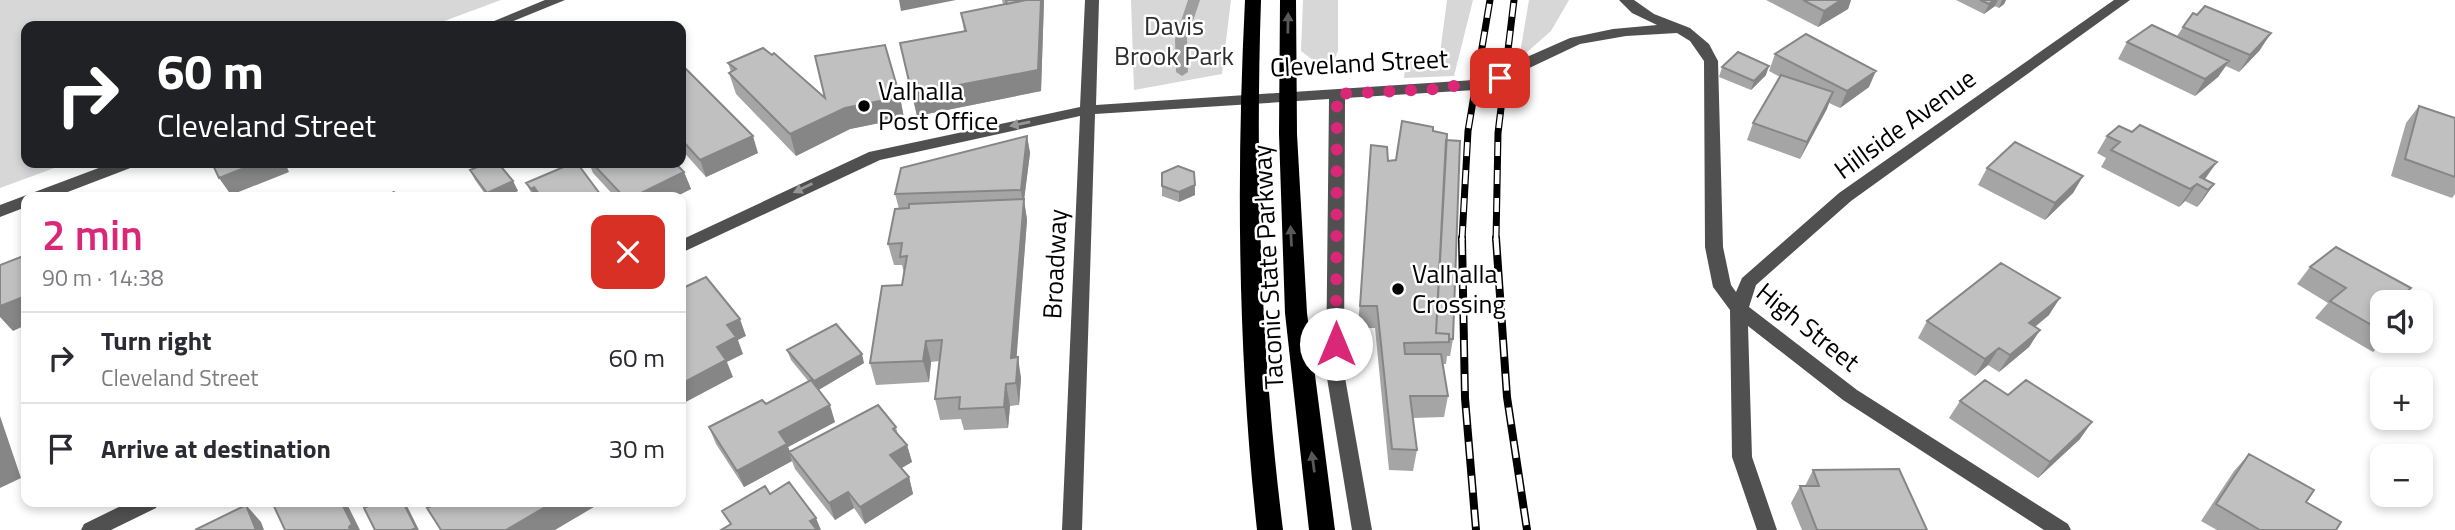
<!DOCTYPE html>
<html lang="en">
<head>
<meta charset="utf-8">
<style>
  :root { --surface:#fff; --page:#f2f2f3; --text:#2b2b33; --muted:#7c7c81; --line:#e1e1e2; --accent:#db2777 }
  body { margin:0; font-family:"Titillium Web",sans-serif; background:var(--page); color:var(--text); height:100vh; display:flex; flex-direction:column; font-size:26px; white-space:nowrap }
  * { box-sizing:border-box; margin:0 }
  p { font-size:23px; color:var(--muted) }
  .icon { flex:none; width:38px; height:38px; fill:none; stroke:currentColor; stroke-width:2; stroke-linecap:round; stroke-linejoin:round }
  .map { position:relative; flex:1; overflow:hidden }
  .details { position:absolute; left:21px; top:192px; width:665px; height:315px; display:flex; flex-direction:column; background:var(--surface); border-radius:14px; box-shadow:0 4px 10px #0003 }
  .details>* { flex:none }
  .guide { position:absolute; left:21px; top:21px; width:665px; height:147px; border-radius:14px; box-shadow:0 4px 10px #0003; background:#202124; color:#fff; overflow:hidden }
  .fabs { position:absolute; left:2370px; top:290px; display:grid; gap:14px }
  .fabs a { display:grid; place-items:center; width:63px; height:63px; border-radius:14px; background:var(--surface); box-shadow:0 4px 10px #0003; font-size:35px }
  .pin { position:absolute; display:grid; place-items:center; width:60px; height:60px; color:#fff; margin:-30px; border-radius:14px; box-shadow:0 4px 10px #0006 }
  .me { position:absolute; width:77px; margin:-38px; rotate:0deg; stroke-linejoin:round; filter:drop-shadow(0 0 5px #0008) }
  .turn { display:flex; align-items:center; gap:24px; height:147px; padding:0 21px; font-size:32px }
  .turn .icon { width:91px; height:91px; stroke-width:2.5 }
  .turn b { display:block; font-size:49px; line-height:60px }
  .round { display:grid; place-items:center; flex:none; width:74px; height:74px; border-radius:14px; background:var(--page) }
  .overview { display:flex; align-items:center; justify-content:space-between; height:119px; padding:0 21px }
  h1 { font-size:42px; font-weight:600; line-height:52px; color:var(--accent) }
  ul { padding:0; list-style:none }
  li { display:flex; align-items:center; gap:21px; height:91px; padding:0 21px; border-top:2px solid var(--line) }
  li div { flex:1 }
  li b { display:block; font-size:26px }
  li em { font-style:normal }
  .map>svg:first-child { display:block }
  .green { fill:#d7d7d7 }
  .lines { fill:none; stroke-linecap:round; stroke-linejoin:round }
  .stream { fill:#9e9e9e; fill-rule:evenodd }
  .minor { fill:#505050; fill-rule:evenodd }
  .highway { fill:#000; fill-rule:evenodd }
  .rail-far1-casing { stroke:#000; stroke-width:7 }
  .rail-casing { stroke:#000; stroke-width:8 }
  .rail-far1 { stroke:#fff; stroke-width:4.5; stroke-dasharray:14; stroke-linecap:butt }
  .rail { stroke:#fff; stroke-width:5; stroke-dasharray:17; stroke-linecap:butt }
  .wall { fill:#a5a5a5 }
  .shaded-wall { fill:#868686 }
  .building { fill:#c0c0c0; stroke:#868686; stroke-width:2 }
  .oneway { fill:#595959 }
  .oneway2 { fill:#969696 }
  .route { stroke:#db2777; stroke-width:12; stroke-dasharray:0 21.6 }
  .poi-dot { fill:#000; stroke:#fff; stroke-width:2.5 }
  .labels { text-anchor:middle; stroke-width:5; stroke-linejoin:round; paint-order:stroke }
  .park-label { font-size:26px; fill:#2e2e2e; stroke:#fff }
  .street-label { font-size:26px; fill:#000; stroke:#fff }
  .poi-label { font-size:26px; fill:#000; stroke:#fff; text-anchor:start }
</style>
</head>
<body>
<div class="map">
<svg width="2455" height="530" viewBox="0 0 2455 530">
  <rect width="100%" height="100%" fill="#fff"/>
  <path class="green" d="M0,0h501l-70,26h-405v137h42l-68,25z
    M1131,0h100l-9,74 -88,16z
    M1303,0h35v51l-5,11 -15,2 -17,-13z
    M1447,0h26l-19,76 -50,2 2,-20 33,3z
    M1529,0h40l-18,31 -32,28z"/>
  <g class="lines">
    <path class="stream" d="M1188,0h12l-13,39 1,33 -6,4 -6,-4 -1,-33z"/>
    <path class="minor" d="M545,0h20l-64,26h-19z
      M1085,0h14l-3,105 378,-25 96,-42 43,-9 44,-4 -25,-12 -13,-13h15l20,14 36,14 19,16 9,17 5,186 8,38 5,7 6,-14 97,-85 275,-193h16l-279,201 -95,84 -7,22 108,83 211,134 3,6h-27l-201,-130 -95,-74 4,131 25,73h-20l-25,-73 -2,-147 -17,-23 -8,-40 -1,-186 -14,-20 -13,-8 -51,3 -46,8 -74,35 -31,11 -130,8 -1,274 28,158h-20l-26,-158 3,-273 -234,15 -13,416h-20l18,-414 -200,44 -199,93v-13l188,-88 211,-45z
      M112,163h23l-2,4 -81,31h-26v9l-26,10v-12z
      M129,502h30l-3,6 -45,22h-30l3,-6z"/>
    <path class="highway" d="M1245,0h16c-6,178 0,353 22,530h-26c-19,-177 -21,-352 -12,-530z
      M1280,0h16l1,134 10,179 28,217h-26l-24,-217 -6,-179z"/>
    <g class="rail-far1-casing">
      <path id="rail-far1" d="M1462,240l6,-109 22,-131
        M1496,240l2,-107 16,-133"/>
    </g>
    <g class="rail-casing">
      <path id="rail" d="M1462,238l3,160 11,132
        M1496,238l11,159 20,133"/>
    </g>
    <use href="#rail-far1" class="rail-far1"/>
    <use href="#rail" class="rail"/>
  </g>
  <path class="wall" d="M1002,0h42l-3,91 -124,25 -17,-73 64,-12 -3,-18 42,-9z
    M1766,0h85l-3,9 -30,18z
    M1956,0h50l-2,4 -5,4 -4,-2 -11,8z
    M2183,27l77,23 -21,22 -13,-6 -8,11 -23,19 -77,-37 9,-17 50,-6z
    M1775,54l94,33 -29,21 -11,-5 -29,56 -53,-19 6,-17 27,-46 -11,-6z
    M728,63l97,35 75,-1 4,21 -54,11 -54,27 -60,-62 -7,-21 2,-1z
    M681,64l77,89 -52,24 -25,-28z
    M1722,67l44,8 -15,15 -32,-13z
    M2419,106l36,12v76l-3,4 -61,-22 15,-53z
    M1433,131l20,208 -3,17h-3l-1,8h-3l5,32 -4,21 -31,1 4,32 -4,21 -24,-1 -14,-142h-17l13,-183 17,16 8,-1z
    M1027,136l3,17 -6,47 3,20 -11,137 5,21 -2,27 -9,1 -2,22 -44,2 -3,-11 -21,1 -5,-21 4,-38 -8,1 -2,20 -53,3 -6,-22 32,-78 2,-12 -2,-8h-8l-6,-21 11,-35 -4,-15z
    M2107,136l98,44 9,4 -12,17 -5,6 -12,-6 -6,6 -78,-40 5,-9 -9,-5z
    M589,163h86l9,9 7,17 -18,9h-57l-23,-25z
    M1987,168l96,8 -10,17 -28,27 -67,-35z
    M470,170l43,11 5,10 -15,7h-15l-13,-18z
    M526,183l77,15h-69z
    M1162,186l33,9 -16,7 -17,-6z
    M2310,267l91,32 -19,4v38h3l-12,11 -58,-34 13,-15 -31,-19z
    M2049,315l-14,12 5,3 -11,17 -30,25 -11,-7 -13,11 -57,-38 9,-17z
    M787,350l77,13 -46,27 17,32 -47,25 2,5 106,-25 2,8 9,10 5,17 -11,6 8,9 4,17 -48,30 -11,-16 -19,12 -40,-51 -3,-8 -48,26 -28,-43 -7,-17 57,-23 43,-22 -18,-22z
    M2008,395l72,44 -42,39 -89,-60 11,-17z
    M2249,454l57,48 30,28h-119l-16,-9 33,-50z
    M1813,470l114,60h-125l-11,-27 9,-17h5z"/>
  <path class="shaded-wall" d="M899,0h57l-55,11z
    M1037,0h7l-3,91 -124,25 -5,-22z
    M1841,0h10l-3,9 -30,18 6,-16z
    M1994,0h4l-3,6 -11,8 5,-10z
    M2002,0h4l-2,4 -5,4z
    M2271,33l-11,17 -21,22 11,-17z
    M2229,61l-11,16 -23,19 10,-17z
    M1769,66l-3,9 -15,15 3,-9z
    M1876,71l-7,16 -29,21 7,-17z
    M1833,92l-6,17 -27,50 7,-17z
    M900,97l4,21 -54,11 -54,27 -6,-22 55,-26z
    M753,136l5,17 -52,24 -6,-17z
    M1027,136l3,17 -6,47 3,20 -12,159 -4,-21 12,-151 -2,-17z
    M2217,162l-12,17 -6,6 -2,-1 -12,17 -6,6 21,-30z
    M257,163h34l-5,2 3,7 -58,23 -12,-17z
    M684,172l7,17 -18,9h-42z
    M2083,176l-10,17 -28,27 10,-17z
    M513,181l5,10 -15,7h-14l-2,-5z
    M2214,184l-12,17 -5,6 11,-17z
    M1195,185v10l-16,7v-10z
    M534,187l6,11h-5l-4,-9z
    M26,296v29l-13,6 -13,-14v-11z
    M2060,298l-11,17 -31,25 11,-17z
    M740,319l6,17 -8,4 5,14 -16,8 6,15 -51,27 -1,-3v-17l36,-37 10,-22z
    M2040,330l-11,17 -30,25 11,-17z
    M926,341l5,21 -2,20 -6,-21z
    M1999,348l-11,17 -13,11 10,-17z
    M862,354l2,9 -47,28 -3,-10z
    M1018,357l3,21 -2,27 -3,-22z
    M1006,384l4,22 -2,22 -4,-21z
    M830,405l5,17 -47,25 4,9 -3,-4 3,9 -48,26 -7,-16 42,-39z
    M0,416l21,62 -21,10z
    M2092,422l-12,17 -42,39 12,-16z
    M907,445l5,17 -17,10 -5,-17z
    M909,477l4,17 -48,30 -5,-17z
    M848,492l6,16 -19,12 -6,-17z
    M341,502h5l14,28h-10z
    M403,502h2l14,28h-8z
    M554,502h44l1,2 -44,26h-49z
    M246,505l15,17 3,8h-8z
    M816,518l5,12h-7l-4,-9z"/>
  <path class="building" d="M1006,0h20l-19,4z
    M1026,0h15l-3,70 -126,24 -12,-51 66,-12 -5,-18z
    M1803,0h38l-17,11z
    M1980,0h14l-5,4z
    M2205,6l66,27 -21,22 -67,-28 10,-14 4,2z
    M2152,25l77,36 -24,18 -78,-37z
    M1806,34l70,37 -29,20 -72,-37z
    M885,45l15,52 -55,11 -55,26 -61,-61 7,-4 -8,-6 35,-15 9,7 2,-2 51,45 -10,-42z
    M1738,52l31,14 -15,15 -32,-14z
    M681,64l72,72 -53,24 -19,-21z
    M1781,75l52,17 -26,50 -54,-19z
    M2419,106l36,12v59l-50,-18z
    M1402,121l31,6v4l14,3 -11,199 13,1v8l-45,1 1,11h36l7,42h-38l7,54 -25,-1 -15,-143h-17l11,-161 16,2 1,14 8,-1z
    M2140,125l77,37 -17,15 14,7 -6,6 -11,-6 -7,5 -79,-39 9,-8 -13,-6 12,-10 13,6z
    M1027,136l-6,54 -126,4 6,-26z
    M1446,140l14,1 -7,198h-4v-5l-13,-1z
    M2015,142l68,34 -28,27 -68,-35z
    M212,163h45l-38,15z
    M487,163h11l15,18 -26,12 -17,-23z
    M573,163h4l26,35h-61l-8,-11 -3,2 -5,-6z
    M592,163h83l9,9 -53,26h-6z
    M1178,166l16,6 1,13 -16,7 -17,-6v-13z
    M394,192l4,6h-18z
    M1024,199l-13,159 7,-1 -2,26 -10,1 -2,23 -45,2 1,-12 -25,2 7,-59 -16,1 -3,20 -53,2 12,-77 20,-1 5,-29 -7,1 2,-14 -14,1 7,-35 14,-1v-4z
    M2336,247l75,41 -12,10 8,5h-25v28l-52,-30 16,-13 -36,-21z
    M26,255v41l-26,10v-41z
    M2001,263l59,35 -31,25 11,7 -30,25 -11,-7 -14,11 -58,-38z
    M706,277l34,42 -13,6 9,12 -19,10 9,13 -45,24v-95z
    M836,324l26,30 -48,27 -27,-31z
    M811,380l19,25 -51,27 8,12 -50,27 -28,-44 53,-27 4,4z
    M1985,380l23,15 18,-15 66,42 -42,40 -90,-61z
    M878,405l18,22 -3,2 14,16 -17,10 19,22 -49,30 -12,-15 -19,11 -40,-51z
    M2249,454l65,36 -8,12 35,20 -5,8h-76l-44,-26z
    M1899,469l28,61h-110l-17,-44h19l-6,-16z
    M789,482l27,36 -6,3 7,9h-96l10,-6 -9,-13 43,-25 5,8z
    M272,502h69l11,22 -3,3 1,3h-65z
    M375,502h28l13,26 -5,2h-36l-11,-22z
    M431,502h123l-48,28h-65l-14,-22 6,-3z
    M246,505l10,25h-61z"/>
  <defs><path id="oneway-solid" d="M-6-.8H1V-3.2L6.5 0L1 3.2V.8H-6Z" transform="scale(1.75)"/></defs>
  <g class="oneway">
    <use href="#oneway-solid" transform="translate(1288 23) rotate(-89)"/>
    <use href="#oneway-solid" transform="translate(1291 236) rotate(-93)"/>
    <use href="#oneway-solid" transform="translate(1313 462) rotate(-98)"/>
  </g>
  <g class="oneway2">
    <use href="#oneway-solid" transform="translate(1020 124) rotate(168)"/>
    <use href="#oneway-solid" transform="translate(803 188) rotate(154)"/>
  </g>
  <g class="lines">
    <path class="route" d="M1336,344l1,-250 100,-5 63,-11"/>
  </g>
  <g class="poi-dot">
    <circle cx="864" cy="106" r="7"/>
    <circle cx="1398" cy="289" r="7"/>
  </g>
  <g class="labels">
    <g class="park-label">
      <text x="1174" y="35">Davis<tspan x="1174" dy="30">Brook Park</tspan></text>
    </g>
    <g class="street-label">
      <text transform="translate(1359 63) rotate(-3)" y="9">Cleveland Street</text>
      <text transform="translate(1905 124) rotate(-36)" y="9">Hillside Avenue</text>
      <text transform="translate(1055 264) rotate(-87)" y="9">Broadway</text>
      <text transform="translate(1268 267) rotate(-93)" y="9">Taconic State Parkway</text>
      <text transform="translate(1808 327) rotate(39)" y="9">High Street</text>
    </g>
    <g class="poi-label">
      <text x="878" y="100">Valhalla<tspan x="878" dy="30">Post Office</tspan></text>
      <text x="1412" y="283">Valhalla<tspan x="1412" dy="30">Crossing</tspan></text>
    </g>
  </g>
</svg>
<div class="fabs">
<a><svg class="icon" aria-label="sound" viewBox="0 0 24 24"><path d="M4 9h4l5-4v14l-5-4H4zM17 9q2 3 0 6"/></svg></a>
<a>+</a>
<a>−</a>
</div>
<div class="pin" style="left:1500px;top:78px;background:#d93025"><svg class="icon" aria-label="arrive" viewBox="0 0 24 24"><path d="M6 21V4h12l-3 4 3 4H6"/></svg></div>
<svg class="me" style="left:1336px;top:344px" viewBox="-20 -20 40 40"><circle r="19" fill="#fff"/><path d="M0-13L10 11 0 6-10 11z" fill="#db2777"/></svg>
<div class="guide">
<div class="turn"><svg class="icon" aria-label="right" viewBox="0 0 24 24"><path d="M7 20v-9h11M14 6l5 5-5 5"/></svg><div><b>60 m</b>Cleveland Street</div></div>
</div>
<section class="details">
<div class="overview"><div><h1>2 min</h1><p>90 m · 14:38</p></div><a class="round" style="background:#d93025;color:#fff"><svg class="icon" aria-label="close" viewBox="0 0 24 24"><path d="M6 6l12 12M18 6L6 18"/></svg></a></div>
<ul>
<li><svg class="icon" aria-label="right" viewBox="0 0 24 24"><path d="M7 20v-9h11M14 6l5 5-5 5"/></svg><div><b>Turn right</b><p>Cleveland Street</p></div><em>60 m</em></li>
<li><svg class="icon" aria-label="arrive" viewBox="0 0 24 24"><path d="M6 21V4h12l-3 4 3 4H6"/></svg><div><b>Arrive at destination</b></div><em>30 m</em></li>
</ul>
</section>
</div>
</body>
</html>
